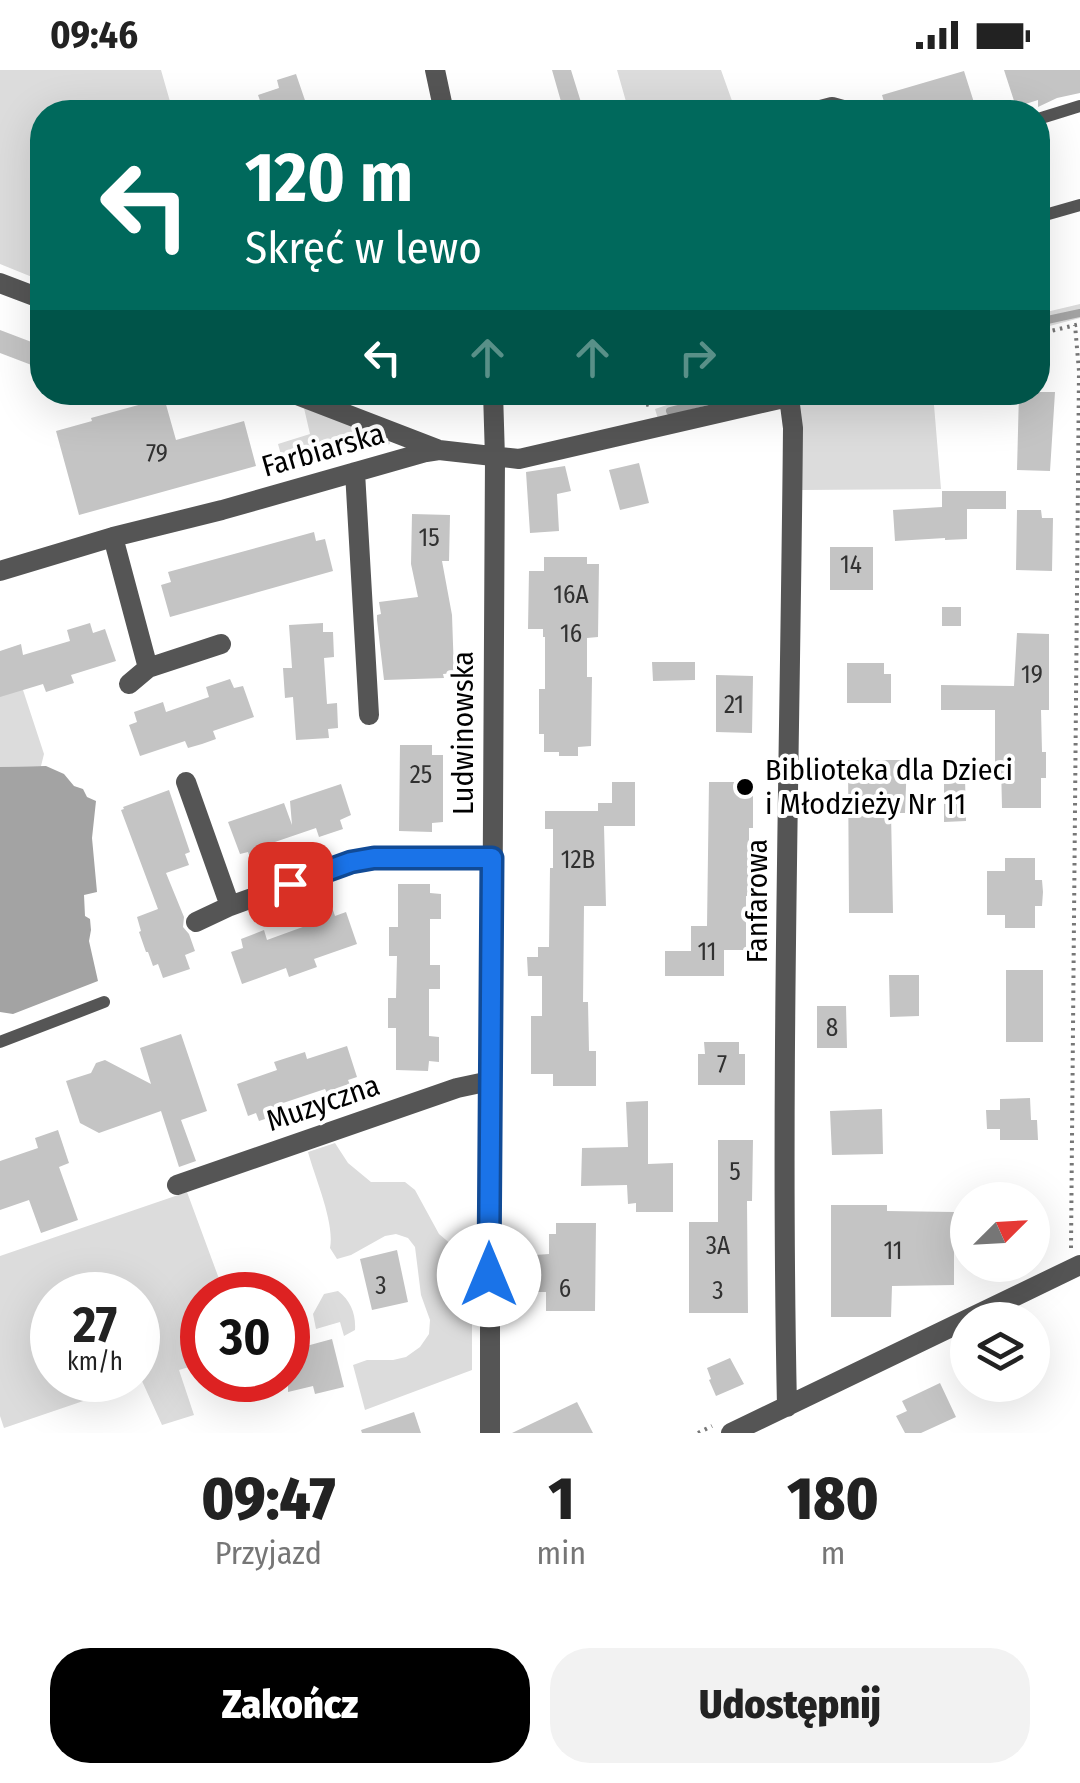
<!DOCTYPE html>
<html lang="pl">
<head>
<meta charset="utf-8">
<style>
  :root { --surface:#fff; --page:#f2f2f2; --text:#222; --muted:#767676; --accent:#000 }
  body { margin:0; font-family:"Fira Sans Condensed",sans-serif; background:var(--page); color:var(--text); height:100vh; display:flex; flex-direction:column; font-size:38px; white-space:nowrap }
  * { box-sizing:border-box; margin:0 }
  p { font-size:32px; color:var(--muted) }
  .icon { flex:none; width:55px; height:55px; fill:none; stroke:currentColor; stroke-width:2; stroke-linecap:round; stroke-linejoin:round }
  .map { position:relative; height:1363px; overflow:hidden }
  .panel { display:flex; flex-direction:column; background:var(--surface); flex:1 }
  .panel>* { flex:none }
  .banner { position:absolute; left:30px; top:30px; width:1020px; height:305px; border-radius:40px; box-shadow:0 10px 40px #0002; background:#00695c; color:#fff; overflow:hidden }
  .needle { width:65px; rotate:66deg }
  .controls { position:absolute; left:950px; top:1112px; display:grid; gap:20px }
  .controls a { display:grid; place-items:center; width:100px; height:100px; border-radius:50%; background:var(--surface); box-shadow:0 10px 40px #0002; font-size:50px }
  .speed { position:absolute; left:30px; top:1202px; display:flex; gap:20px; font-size:50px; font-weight:700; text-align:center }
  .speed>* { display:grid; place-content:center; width:130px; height:130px; border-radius:50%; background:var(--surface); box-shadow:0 10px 40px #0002; line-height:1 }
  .speed small { font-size:25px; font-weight:400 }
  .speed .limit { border:15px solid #d22; background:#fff; color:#111 }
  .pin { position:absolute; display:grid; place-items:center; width:85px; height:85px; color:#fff; margin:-42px; border-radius:20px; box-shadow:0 5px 15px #0006 }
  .me { position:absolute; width:110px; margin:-55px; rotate:0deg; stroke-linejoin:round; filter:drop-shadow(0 0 8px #0008) }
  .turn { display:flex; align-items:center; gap:35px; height:210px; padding:0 50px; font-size:45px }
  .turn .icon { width:130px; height:130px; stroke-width:2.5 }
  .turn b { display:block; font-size:70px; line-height:85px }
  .lanes { display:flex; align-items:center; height:95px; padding:0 50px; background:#0003; justify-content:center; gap:50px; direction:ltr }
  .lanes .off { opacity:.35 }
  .eta { display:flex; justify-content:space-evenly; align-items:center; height:170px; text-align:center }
  .eta b { font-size:60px; font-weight:800; line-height:70px }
  .button { display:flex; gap:20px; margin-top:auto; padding:20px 50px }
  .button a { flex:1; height:115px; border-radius:40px; background:var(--accent); color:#fff; font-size:40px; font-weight:800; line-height:115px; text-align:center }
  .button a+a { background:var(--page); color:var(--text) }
  .status { display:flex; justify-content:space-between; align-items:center; height:70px; padding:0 50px; background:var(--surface); direction:ltr }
  .status svg { height:28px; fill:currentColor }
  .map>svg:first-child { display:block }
  .green { fill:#dcdcdc; fill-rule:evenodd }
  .water { fill:#a3a3a3 }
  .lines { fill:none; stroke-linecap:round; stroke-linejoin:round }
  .stream { stroke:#a3a3a3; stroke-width:8 }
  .building { fill:#c4c4c4 }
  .path { stroke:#777; stroke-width:4; stroke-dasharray:2.5 5; stroke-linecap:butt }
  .service { stroke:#555; stroke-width:12 }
  .minor { stroke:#555; stroke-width:20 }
  .route-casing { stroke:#114b97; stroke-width:25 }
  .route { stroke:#1a73e8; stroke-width:18 }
  .poi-dot { fill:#000; stroke:#fff; stroke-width:4 }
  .labels { text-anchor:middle; stroke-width:8; stroke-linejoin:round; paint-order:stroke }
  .number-label { font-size:25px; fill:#313131 }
  .street-label { font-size:30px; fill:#000; stroke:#fff }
  .poi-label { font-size:30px; fill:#000; stroke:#fff; text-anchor:start }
</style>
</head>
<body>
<div class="status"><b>09:46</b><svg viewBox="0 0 49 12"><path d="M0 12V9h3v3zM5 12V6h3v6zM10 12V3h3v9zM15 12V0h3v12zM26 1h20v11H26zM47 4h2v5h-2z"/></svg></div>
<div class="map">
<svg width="1080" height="1363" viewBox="0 0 1080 1363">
  <rect width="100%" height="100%" fill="#fff"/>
  <path class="green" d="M0,0h161l12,42h-131v169l-42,-17z
    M617,0h104l15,42h-107z
    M1080,234v14l-42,11v-15z
    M703,323h68l-113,26 -3,-10z
    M848,323h85l8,96 -139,1 -3,-86z
    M304,338l85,31 1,5 -104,29 -8,-29 32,-10z
    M0,619l23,1 21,64 -3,12 -41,1z
    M335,1073l13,20 23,19h34l10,8 24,44 33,28v108l-107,40 -12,-45 14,-5h26l13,-3 14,-10 9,-13 1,-14 -9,-25 -6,-48 -7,-9 -12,-4 -11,2 -34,19 -14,4 -7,-11c5,-25 -15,-70 -22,-96z
    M187,1122l38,103h-23v68l-23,7 15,45 -32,10 -20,-44 -138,47 -4,-12v-160zM138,1225v85h-86v-85z
    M338,1221c13,10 18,23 17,39l-11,6 -4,-14 -24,7 -3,-15 11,-20z"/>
  <path class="water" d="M46,696l18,8 10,12 9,3 4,8 9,4 -4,37 5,54 -13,3 1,21 5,3 1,11 -2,11 9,40 -85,33 -13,-2v-245z"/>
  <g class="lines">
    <path class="stream" d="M1038,252l42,-9
      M670,341l73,-19"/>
  </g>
  <path class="building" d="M552,0h19l13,42h-20z
    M1004,0h76v23l-23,5 -19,9v-7l-22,7z
    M964,1l13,41h-90l-5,-17z
    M296,4l13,38h-45l-6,-17 21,-7 -2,-8z
    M0,260l42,16v23l-42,-16z
    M1019,322h36l-5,79 -33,-1z
    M153,331l1,3 11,-3 11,39 68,-19 12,45 -177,49 -23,-84 36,-10 -1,-3z
    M639,393l10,40 -29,7 -11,-40z
    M565,396l6,25 -14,3 2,37 -29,2 -4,-61z
    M942,421h64v18h-39v30l-22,1v-2l-50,3 -2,-31 49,-3z
    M1017,440h24l1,8h11l-1,53 -36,-1z
    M412,444l38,1 -1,46h-7l10,54 2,58 -11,1 1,4 -60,2 -7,-60v-5l4,-1 -2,-12 39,-5 -7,-33z
    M314,462l2,9 9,-2 8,32 -163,46 -9,-32 10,-3 -3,-10z
    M830,477h43v43h-43z
    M544,487h43v7h12l-1,73 -11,1v39h5l-1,69 -13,1v9h-19v-4h-15v-18h-5v-45h6v-52h-2v-8h-15l1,-58h15z
    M942,537h19v19h-19z
    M90,553l3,10 12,-4 11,32 -45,14 3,8 -28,9 -3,-8 -43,13v-46l21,-7 2,11 47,-14 -3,-11z
    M323,553v9h10l1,25 -10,1 3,46 10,-1 1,25 -10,1 1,9 -33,2 -3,-43 -8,1 -2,-30h9l-3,-43z
    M1017,563l32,1v76h-8l1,42h4v26h-5v30h-39l-1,-43 -6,1v-56h-54v-25l73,1z
    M652,592h43v18l-42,1z
    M847,593h37v11h7v29h-44z
    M716,605l37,1 -1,57 -36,-1z
    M230,609l4,9 9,-2 11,31 -41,14 3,8 -14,5 -14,4 -3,-7 -45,15 -11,-31 8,-3 -3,-10 29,-10 3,10 43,-15 -3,-10z
    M400,675h32v10h11v67l-11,1v9l-33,-1z
    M848,690h59l-2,53h-14l2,100h-44z
    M944,707h21l1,44 -22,1z
    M612,712h23v44h-31l2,80h-22l-1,96h5l1,49h7v35h-43v-12h-22v-58h11v-40h-14l-1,-19h11v-10h11l1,-79h3v-39h-8v-18h53v-8h14z
    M709,712h44v46h-4v68h-3v54h-22v26h-59v-25h26v-25h16z
    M341,714l10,31 -11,5 3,9 -24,8 -3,-9 -44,15 2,10 -23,8 -3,-9 -8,2 -12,-32 56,-19 8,22 -2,-24z
    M169,720l21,62 -5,2 4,11 -23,8 18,44 -1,10 6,7 6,17 -10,4 5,14 -27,9 -5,-14 -5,2 -5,-14h-2l-7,-20 2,-1 -4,-14 21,-8 -37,-99 3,-1 -1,-2z
    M1005,788h30v22h7l1,12 -1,14h-7v22h-30v-13h-18v-44h18z
    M398,814h32v9l11,1v25h-11v46h10v24h-11v47l10,1v25l-10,-1 -1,10 -32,-1v-42h-8v-30h8l1,-42h-8v-29h9z
    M332,837l3,9 11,-4 11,32 -43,15 3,8 -28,10 -3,-9 -44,16 -11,-32 12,-4 -2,-9 23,-9 3,10 44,-16 -2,-9z
    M1006,900h37v72h-37z
    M889,905h30v41l-29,1z
    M817,936h29l1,42h-30z
    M181,964l26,77 -26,9 15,41 -17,6 -18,-56 -62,22 -19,-10 -14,-42 25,-8 5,-10 9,-3 46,24 -11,-36z
    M704,972h35v12h6v31h-47v-31h7z
    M347,976l10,31 -9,3 4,10 -23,7 -4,-8 -45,15 3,9 -24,8 -3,-8 -8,3 -11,-32 40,-14 -3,-8 31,-10 2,7z
    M1030,1028l1,22h6l1,20h-38v-11h-13l-1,-19h14v-11z
    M648,1031v63l25,-1v49h-37v-9l-8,1 -1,-19 -46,1 1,-38 46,-1 -2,-45z
    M882,1039l1,45 -51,1 -2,-44z
    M58,1060l11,33 -10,4 19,53 -37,13 -12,-33 -29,10v-49l38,-13 -3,-10z
    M718,1070h35l-1,61h-5l1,112h-59v-91h29z
    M831,1135h56v6l67,1v73l-62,1 -1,31h-60z
    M556,1153h40l-1,88h-49v-19h-11v-37l14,-1v-20h7z
    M397,1180l11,52 -36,8 -12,-51z
    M332,1269l12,48 -29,7 -2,-8 -25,6v-41z
    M730,1288l14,26 -28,12 -7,-16 2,-1 -4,-11z
    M940,1313l16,34 -35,16h-16l-9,-17 11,-5 -5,-10z
    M577,1332l16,31h-81z
    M414,1342l7,21h-59l-1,-3z"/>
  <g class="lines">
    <path class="path" d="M1038,264l42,-10
      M646,335l4,-1 6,-10 4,-2
      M1071,1178l8,-877 -4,-46
      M698,1363l14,-7"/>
    <path class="service" d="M1038,49l42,-13
      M1038,147l42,-12
      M0,972l104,-40"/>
    <path class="minor" d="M435,0l9,42
      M813,42l19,-5 18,5
      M0,213l42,16
      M289,322l148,57
      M355,402l14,243
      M113,467l35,131 73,-24
      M0,501l113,-34 109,-27 204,-58 13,-2 80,9 265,-61 6,7 3,23c-3,326 -13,653 -6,979
      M129,614l19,-16
      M186,712l44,124
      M196,852l34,-16 121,-44 46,-6 95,2
      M177,1115l280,-97 33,-7
      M490,1363v-352l2,-86 3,-537 -2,-66
      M731,1363l349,-168"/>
  </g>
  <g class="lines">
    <g class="route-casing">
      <path id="route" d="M290,814l61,-22 23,-4h118l-3,417"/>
    </g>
    <use href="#route" class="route"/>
  </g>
  <circle class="poi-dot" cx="745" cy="717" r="10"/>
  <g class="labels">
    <g class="number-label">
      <text x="157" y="392">79</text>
      <text x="429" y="476">15</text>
      <text x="851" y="503">14</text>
      <text x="571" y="533">16A</text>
      <text x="571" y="572">16</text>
      <text x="1032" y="613">19</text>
      <text x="734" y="643">21</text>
      <text x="421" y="713">25</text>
      <text x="578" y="798">12B</text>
      <text x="707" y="890">11</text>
      <text x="832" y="966">8</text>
      <text x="722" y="1003">7</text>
      <text x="735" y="1110">5</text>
      <text x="718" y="1184">3A</text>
      <text x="893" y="1189">11</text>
      <text x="381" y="1224">3</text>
      <text x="565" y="1227">6</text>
      <text x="718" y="1229">3</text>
    </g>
    <g class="street-label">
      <text transform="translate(323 380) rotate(-16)" y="10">Farbiarska</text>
      <text transform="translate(463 663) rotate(-90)" y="10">Ludwinowska</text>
      <text transform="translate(757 831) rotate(-90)" y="10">Fanfarowa</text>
      <text transform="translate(323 1033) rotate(-19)" y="10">Muzyczna</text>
    </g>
    <g class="poi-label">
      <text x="765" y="710">Biblioteka dla Dzieci<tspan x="765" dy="34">i Młodzieży Nr 11</tspan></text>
    </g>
  </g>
</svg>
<div class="controls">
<a><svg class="needle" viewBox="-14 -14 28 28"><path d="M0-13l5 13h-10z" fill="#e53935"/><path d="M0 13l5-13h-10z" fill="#767676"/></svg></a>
<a><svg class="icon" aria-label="layers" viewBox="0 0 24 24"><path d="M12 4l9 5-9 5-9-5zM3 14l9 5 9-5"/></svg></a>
</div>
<div class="speed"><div>27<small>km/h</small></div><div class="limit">30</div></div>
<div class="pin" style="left:290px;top:814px;background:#d93025"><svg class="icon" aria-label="arrive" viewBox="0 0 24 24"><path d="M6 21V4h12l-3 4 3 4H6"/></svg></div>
<svg class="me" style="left:489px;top:1205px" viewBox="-20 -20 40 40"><circle r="19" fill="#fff"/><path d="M0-13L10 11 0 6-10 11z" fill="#1a73e8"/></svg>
<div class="banner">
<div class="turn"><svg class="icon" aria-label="left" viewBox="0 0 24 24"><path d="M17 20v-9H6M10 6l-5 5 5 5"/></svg><div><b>120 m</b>Skręć w lewo</div></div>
<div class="lanes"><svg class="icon" aria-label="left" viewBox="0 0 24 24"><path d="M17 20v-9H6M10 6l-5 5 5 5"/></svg><svg class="icon off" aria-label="ahead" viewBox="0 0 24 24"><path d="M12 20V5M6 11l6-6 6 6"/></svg><svg class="icon off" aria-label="ahead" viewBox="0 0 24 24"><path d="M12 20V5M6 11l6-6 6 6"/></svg><svg class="icon off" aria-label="right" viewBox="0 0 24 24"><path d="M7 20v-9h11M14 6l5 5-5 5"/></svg></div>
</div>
</div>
<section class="panel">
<div class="eta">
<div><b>09:47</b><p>Przyjazd</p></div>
<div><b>1</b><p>min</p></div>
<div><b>180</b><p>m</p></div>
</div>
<div class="button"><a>Zakończ</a><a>Udostępnij</a></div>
</section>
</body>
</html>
